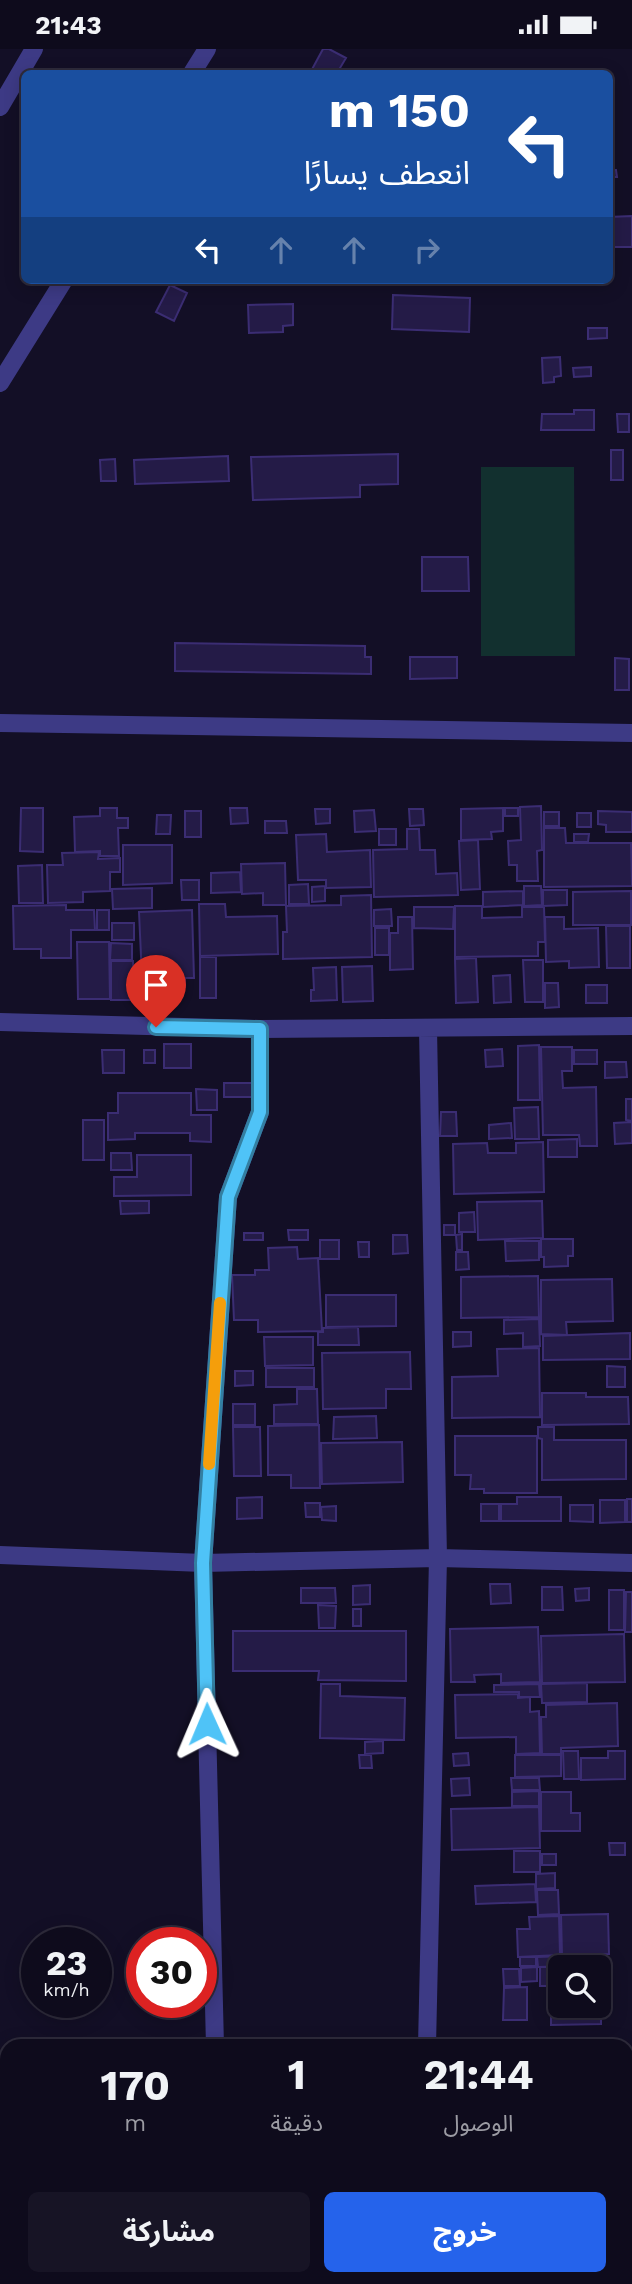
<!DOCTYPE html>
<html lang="ar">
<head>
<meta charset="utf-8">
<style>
  :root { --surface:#0e0b1c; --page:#171425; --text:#f1f3f6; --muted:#9b9ba3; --line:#2e2b3b; --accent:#2563eb }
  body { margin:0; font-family:"Work Sans","Noto Sans Arabic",sans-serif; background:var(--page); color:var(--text); direction:rtl; height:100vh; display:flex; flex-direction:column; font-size:26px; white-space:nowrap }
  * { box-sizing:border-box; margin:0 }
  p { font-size:23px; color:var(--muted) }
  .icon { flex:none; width:38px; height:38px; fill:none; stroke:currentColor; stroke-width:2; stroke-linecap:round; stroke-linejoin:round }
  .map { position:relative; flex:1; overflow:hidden; direction:ltr }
  .sheet { position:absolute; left:0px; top:1990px; width:634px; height:247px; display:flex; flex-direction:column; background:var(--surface); border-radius:21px 21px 0 0; box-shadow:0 4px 18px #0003,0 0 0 2px var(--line); direction:rtl }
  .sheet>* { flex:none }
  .banner { position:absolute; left:21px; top:21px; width:592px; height:214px; border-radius:10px; box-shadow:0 4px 18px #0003,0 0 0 2px var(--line); direction:rtl; background:#1a4fa0; color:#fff; overflow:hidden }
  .fabs { position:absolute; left:548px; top:1906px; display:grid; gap:14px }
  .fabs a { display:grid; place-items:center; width:63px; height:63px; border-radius:10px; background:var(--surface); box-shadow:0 4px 18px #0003,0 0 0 2px var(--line); font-size:35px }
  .speed { position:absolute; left:21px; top:1878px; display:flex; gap:14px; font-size:35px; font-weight:700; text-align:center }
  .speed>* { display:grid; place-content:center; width:91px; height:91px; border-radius:50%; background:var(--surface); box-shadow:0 4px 18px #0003,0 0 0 2px var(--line); line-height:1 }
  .speed small { font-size:18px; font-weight:400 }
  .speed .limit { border:10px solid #d22; background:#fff; color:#111 }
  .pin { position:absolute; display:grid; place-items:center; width:60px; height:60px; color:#fff; margin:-72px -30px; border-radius:50% 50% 50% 0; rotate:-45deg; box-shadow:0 0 7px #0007 }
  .pin .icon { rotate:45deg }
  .me { position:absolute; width:77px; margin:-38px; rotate:359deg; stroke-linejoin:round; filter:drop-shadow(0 0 5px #0008) }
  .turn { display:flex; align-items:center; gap:24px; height:147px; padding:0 28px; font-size:32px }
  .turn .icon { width:91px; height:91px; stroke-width:2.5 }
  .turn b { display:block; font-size:49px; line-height:60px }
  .lanes { display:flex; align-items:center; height:66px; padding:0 28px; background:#0003; justify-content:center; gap:35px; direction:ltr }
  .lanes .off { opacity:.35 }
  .eta { display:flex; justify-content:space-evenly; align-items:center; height:119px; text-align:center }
  .eta b { font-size:42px; font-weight:700; line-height:49px }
  .action { display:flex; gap:14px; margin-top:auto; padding:14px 28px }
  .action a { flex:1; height:80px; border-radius:10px; background:var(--accent); color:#fff; font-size:28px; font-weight:700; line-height:80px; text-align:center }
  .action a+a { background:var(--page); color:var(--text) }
  .status { display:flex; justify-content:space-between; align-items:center; height:49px; padding:0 35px; background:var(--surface); direction:ltr }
  .status svg { height:19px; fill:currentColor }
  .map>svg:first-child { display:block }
  .green { fill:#12302f }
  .building { fill:#241b47; stroke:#3b2d73; stroke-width:2 }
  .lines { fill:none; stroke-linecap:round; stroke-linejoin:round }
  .minor { stroke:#3d3a85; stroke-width:18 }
  .route-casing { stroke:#337fa1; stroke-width:18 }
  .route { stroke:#4fc3f7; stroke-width:12 }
  .slow { stroke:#f59e0b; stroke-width:12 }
</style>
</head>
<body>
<div class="status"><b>21:43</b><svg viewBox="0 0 49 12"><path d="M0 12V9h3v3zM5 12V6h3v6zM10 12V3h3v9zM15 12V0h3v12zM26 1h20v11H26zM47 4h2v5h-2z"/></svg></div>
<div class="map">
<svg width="632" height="2235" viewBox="0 0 632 2235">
  <rect width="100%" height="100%" fill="#130f26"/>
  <path class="green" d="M481,418h93l1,189h-94z"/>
  <path class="building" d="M323,0h6l17,9 -9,15h-27z
    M609,121h7l1,7h-8z
    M632,167v31h-23v-30z
    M170,236l17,8 -13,28 -18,-9z
    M393,246l77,3 -1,34 -77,-3z
    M293,255v21l-10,1v6l-34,1 -1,-28z
    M588,279h19v10l-19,1z
    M560,308l1,19 -7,1v5l-11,1 -1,-25z
    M591,318v9l-17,1 -1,-9z
    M574,361h20v20h-53l1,-16h32z
    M617,365h12v18h-11z
    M611,401h12v30h-12z
    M398,405v30l-38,1v12l-107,3 -2,-43z
    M228,407l1,25 -94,3 -1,-24z
    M115,410l1,22h-15l-1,-21z
    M422,508h46l1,34h-47z
    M175,594l190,3v11h6v17l-196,-3z
    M410,608h47v21l-47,1z
    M615,609l14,1v31h-14z
    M541,757l1,44 -5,1 1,30h-21v-16h-8l-1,-24 13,-1 -1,-33z
    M21,759h22v44l-23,-1z
    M100,759h17v10h11v10h-10l1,28h-19v-5l-25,1 -1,-35 26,-1z
    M230,759h17l1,15 -17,1z
    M503,759v23l-12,1 1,7 -31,1v-31z
    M505,759h13v8h-13z
    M315,760h15v14l-14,1z
    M409,760h14l1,16 -14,1z
    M374,761l2,21 -21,1 -1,-21z
    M185,762h16v26h-16z
    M598,762l34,1v20h-26v-7l-8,-1z
    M544,763h15v14h-15z
    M577,764h14v14h-14z
    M157,766h14l-1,19h-14z
    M265,772h21l1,12h-22z
    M544,779h21l1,15h65l1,43 -88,1z
    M379,780h17v16h-17z
    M407,780h12l1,21h15l1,24 21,-1 1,22 -84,2 -1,-47 34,-1z
    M326,785l1,18 43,-2 1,37 -45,1v-8h-28l-2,-45z
    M574,785h15l-1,8h-14z
    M478,791l2,49 -19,1 -2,-49z
    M123,796h49v38l-49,2z
    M99,803l-1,7 22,-1v14h-10v19l-27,1v10l-35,1 -1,-38h16l-1,-12z
    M285,814l1,42h-23v-12l-21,1 -1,-30z
    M42,816l1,38h-24l-1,-37z
    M240,823l1,20 -30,1v-20z
    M181,831h18v20h-17z
    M308,835l1,20h-20v-19z
    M325,837v15l-13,1v-15z
    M524,837h17l1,19 -18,1z
    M152,839v20l-39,1 -1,-20z
    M543,841h24v15l-24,1z
    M523,842v14l-40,2v-15z
    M631,842v34h-58v-33z
    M371,846l1,62 -89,2v-27h4l-1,-26 55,-1v-9z
    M199,855h26l1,13 51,-1 1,38 -78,2z
    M66,856v5h28l1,20h-24v28h-30v-9h-27l-1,-43z
    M455,857h27v12l40,-1v-10h22l1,35h-7v14l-83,1z
    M414,858h40l-1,22 -39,-1z
    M391,860l1,17h-18v-16z
    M97,861h12v20h-12z
    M192,861l2,68h-9v9h-22l1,-9h-22l-3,-66z
    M398,868h14l1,52 -23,1v-37h8z
    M545,868h19v12l34,-1 1,39 -30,1v-7l-23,1z
    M112,874h22v17h-22z
    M606,877h24v42h-23z
    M375,879h14v27h-14z
    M77,893h32l1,57h-32z
    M111,894l21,1v16h-22z
    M200,908h16v41h-16z
    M476,909l2,44 -22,1 -1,-44z
    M523,911h20v42h-18z
    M111,912h22l1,39h-23z
    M372,917l1,35 -30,1 -1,-35z
    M336,918l1,33 -26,1v-11h3l-1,-22z
    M510,926l1,27 -17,1 -1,-27z
    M545,934h13l1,24 -14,1z
    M586,936h21v18h-21z
    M164,995h27v24h-27z
    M539,996l1,55h-22v-54z
    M541,998h31v24h-10l1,17 33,-1 1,59h-17l-1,-11h-36z
    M502,1000l1,17 -17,1 -1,-17z
    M102,1001h22v23h-21z
    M144,1001h11v13h-11z
    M574,1001h23v14h-23z
    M605,1013h21l1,15 -22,1z
    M224,1034h28v14h-28z
    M196,1040l21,1v20h-20z
    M118,1044h73v22h20v27l-21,-1v-8h-55v6l-27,1v-27h10z
    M626,1050h6v22l-6,-1z
    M538,1058l1,32h-24l-1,-31z
    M441,1063h15l1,24h-17z
    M83,1071h21v40h-21z
    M632,1073v21l-17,1 -1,-21z
    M511,1074l1,15 -23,1v-14z
    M577,1090v18h-29v-17z
    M543,1093l1,50 -90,2 -1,-50 34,-1 1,10h28v-10z
    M111,1104h20l1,17h-21z
    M137,1106h54v40l-77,1v-19h23z
    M120,1152h29v12l-28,1z
    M542,1152l1,37 -65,2 -1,-38z
    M474,1163l1,20h-16v-19z
    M444,1176h11v10h-11z
    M288,1181h20v10h-19z
    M244,1184h19v7h-19z
    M462,1185v16h-5l-1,-15z
    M393,1186h14l1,18 -15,1z
    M541,1190h32v17h-5v10l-24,1v-10h-3z
    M320,1191h19v19h-19z
    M505,1192h34v19l-33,1z
    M358,1193h11v15h-10z
    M297,1198l1,12 20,-1 4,73 -64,1v-12h-24l-2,-45h23v-5h14l-1,-22z
    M456,1203h12l1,17 -13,1z
    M538,1227l1,41 -78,1v-41z
    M612,1230l1,42 -47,1 1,13 -26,-1v-54z
    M326,1246h70v31l-70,1z
    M539,1270l1,27 -17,1v-14l-19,1v-14z
    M358,1278l1,18h-41v-13h5v-4z
    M453,1283h18v14l-18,1z
    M630,1284v26l-87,1v-24z
    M264,1288h49v28l-48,1z
    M539,1299l1,69 -88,1v-41l46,-1 -1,-27z
    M410,1303l1,37h-25v19l-63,1 -1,-56z
    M607,1317l18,1v20h-18z
    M266,1319h48v19h-48z
    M235,1322h18v14l-18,1z
    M297,1340h20l1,35h-44v-19l23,-1z
    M542,1344h44v4h42l1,27 -87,1z
    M233,1355h22v21h-22z
    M376,1367l1,22 -44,1 1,-22z
    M319,1376l1,63h-29v-13h-23v-49z
    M233,1378h27l1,49h-27z
    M538,1378h16v13h72v39l-84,1v-41l-4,-1z
    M455,1387h82v57h-53v-4h-14l1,-14h-16z
    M402,1393l1,40 -81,2 -1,-41z
    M262,1448v21l-25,1v-21z
    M517,1448h44v24h-60v-17h16z
    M627,1450h5v23h-5z
    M600,1451h25v22l-25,1z
    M305,1454h15v14h-14z
    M481,1455h18v17h-18z
    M570,1456h23v17l-23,-1z
    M336,1457v15l-14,-1 -1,-13z
    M490,1535h20l1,19 -20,1z
    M370,1536v19l-17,1v-19z
    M542,1538h20l1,23h-21z
    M301,1539h34l1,15h-35z
    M589,1539v12l-13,1 -1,-12z
    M609,1541h15v40h-15z
    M626,1543h6v40h-7z
    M318,1556l18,1 -1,22h-16z
    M353,1560h8v17h-8z
    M538,1578l2,55 -39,1v-9l-27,1 1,7h-24l-1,-53z
    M233,1582h173v50l-88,-1 1,-9h-86z
    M624,1585l1,48 -83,1 -1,-47z
    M587,1634v19l-45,1 -1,-19z
    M321,1635h19v12l65,2 -1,42 -84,-2z
    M539,1635l1,13h-21v-5h-25v-7z
    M518,1645v4l12,-1v15l9,-1 1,42 -24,1v-17l-60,1 -1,-43z
    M617,1654l1,43 -57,2v6h-19l-1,-37h5v-12z
    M383,1692v12l-18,1v-12z
    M563,1702h15l1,28h-15z
    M608,1702h17v28l-44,1v-22h27z
    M468,1704l1,12 -15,1 -1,-12z
    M359,1706h12l1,13h-12z
    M515,1706h46v21l-46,1z
    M469,1729l1,17 -18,1 -1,-17z
    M511,1729h28l1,12h-28z
    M539,1742v15h-27v-14z
    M541,1743h30v21h9v18h-39z
    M539,1758l1,41 -88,2 -1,-41z
    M609,1794h16v12h-15z
    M514,1802h26v21h-26z
    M542,1805h14v11h-14z
    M555,1824v15l-19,1v-15z
    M535,1835l1,18 -60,2 -1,-18z
    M537,1841h21l1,24 -21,1z
    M608,1865l1,40 -47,1 -1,-40z
    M559,1867l1,39 -42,2 -1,-28h13l-1,-12z
    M567,1907v10l-29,1 -1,-10z
    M520,1908h16v9h-16z
    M537,1918v14l-16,1v-14z
    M540,1918h15l1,19h-16z
    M503,1920h16l1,17h-16z
    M527,1938v33h-24l1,-32z
    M560,1940v16h38v-16h3v35l-50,1v-35z
    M542,1990h14v7h-14z"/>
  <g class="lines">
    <path class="minor" d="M192,24l15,-24
      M0,58l34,-58
      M0,334l64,-103
      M0,674l632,10
      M0,973l260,7 372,-3
      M0,1506l203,8 235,-5 194,5
      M215,1997l-12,-483 25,-366 32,-85v-83
      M427,1997l11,-488 -10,-529
      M0,2036h7
      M626,2042h6"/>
  </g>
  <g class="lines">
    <g class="route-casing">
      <path id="route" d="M156,978l104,2v83l-32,85 -25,366 4,161"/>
    </g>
    <use href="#route" class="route"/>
    <path class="slow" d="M209,1415l11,-161"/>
  </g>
</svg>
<div class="fabs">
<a><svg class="icon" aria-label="search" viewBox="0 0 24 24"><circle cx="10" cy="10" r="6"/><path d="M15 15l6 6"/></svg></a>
</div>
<div class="speed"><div>23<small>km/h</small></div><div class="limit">30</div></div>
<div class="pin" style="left:156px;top:978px;background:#d93025"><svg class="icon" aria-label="arrive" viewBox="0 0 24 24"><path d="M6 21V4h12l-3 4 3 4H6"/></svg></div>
<svg class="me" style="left:207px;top:1675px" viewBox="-20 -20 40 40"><path d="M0-17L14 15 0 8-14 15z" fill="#4fc3f7" stroke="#fff" stroke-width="4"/></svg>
<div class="banner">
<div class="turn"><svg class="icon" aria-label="left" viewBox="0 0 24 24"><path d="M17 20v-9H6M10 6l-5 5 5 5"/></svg><div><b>150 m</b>انعطف يسارًا</div></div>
<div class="lanes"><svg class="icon" aria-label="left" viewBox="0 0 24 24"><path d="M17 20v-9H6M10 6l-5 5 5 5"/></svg><svg class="icon off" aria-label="ahead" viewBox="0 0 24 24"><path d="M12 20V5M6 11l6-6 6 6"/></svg><svg class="icon off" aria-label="ahead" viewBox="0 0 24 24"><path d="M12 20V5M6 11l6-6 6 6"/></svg><svg class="icon off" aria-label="right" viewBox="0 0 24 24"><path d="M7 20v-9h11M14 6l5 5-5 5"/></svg></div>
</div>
<section class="sheet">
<div class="eta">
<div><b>21:44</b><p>الوصول</p></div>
<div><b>1</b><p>دقيقة</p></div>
<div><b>170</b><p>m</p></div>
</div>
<div class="action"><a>خروج</a><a>مشاركة</a></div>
</section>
</div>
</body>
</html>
